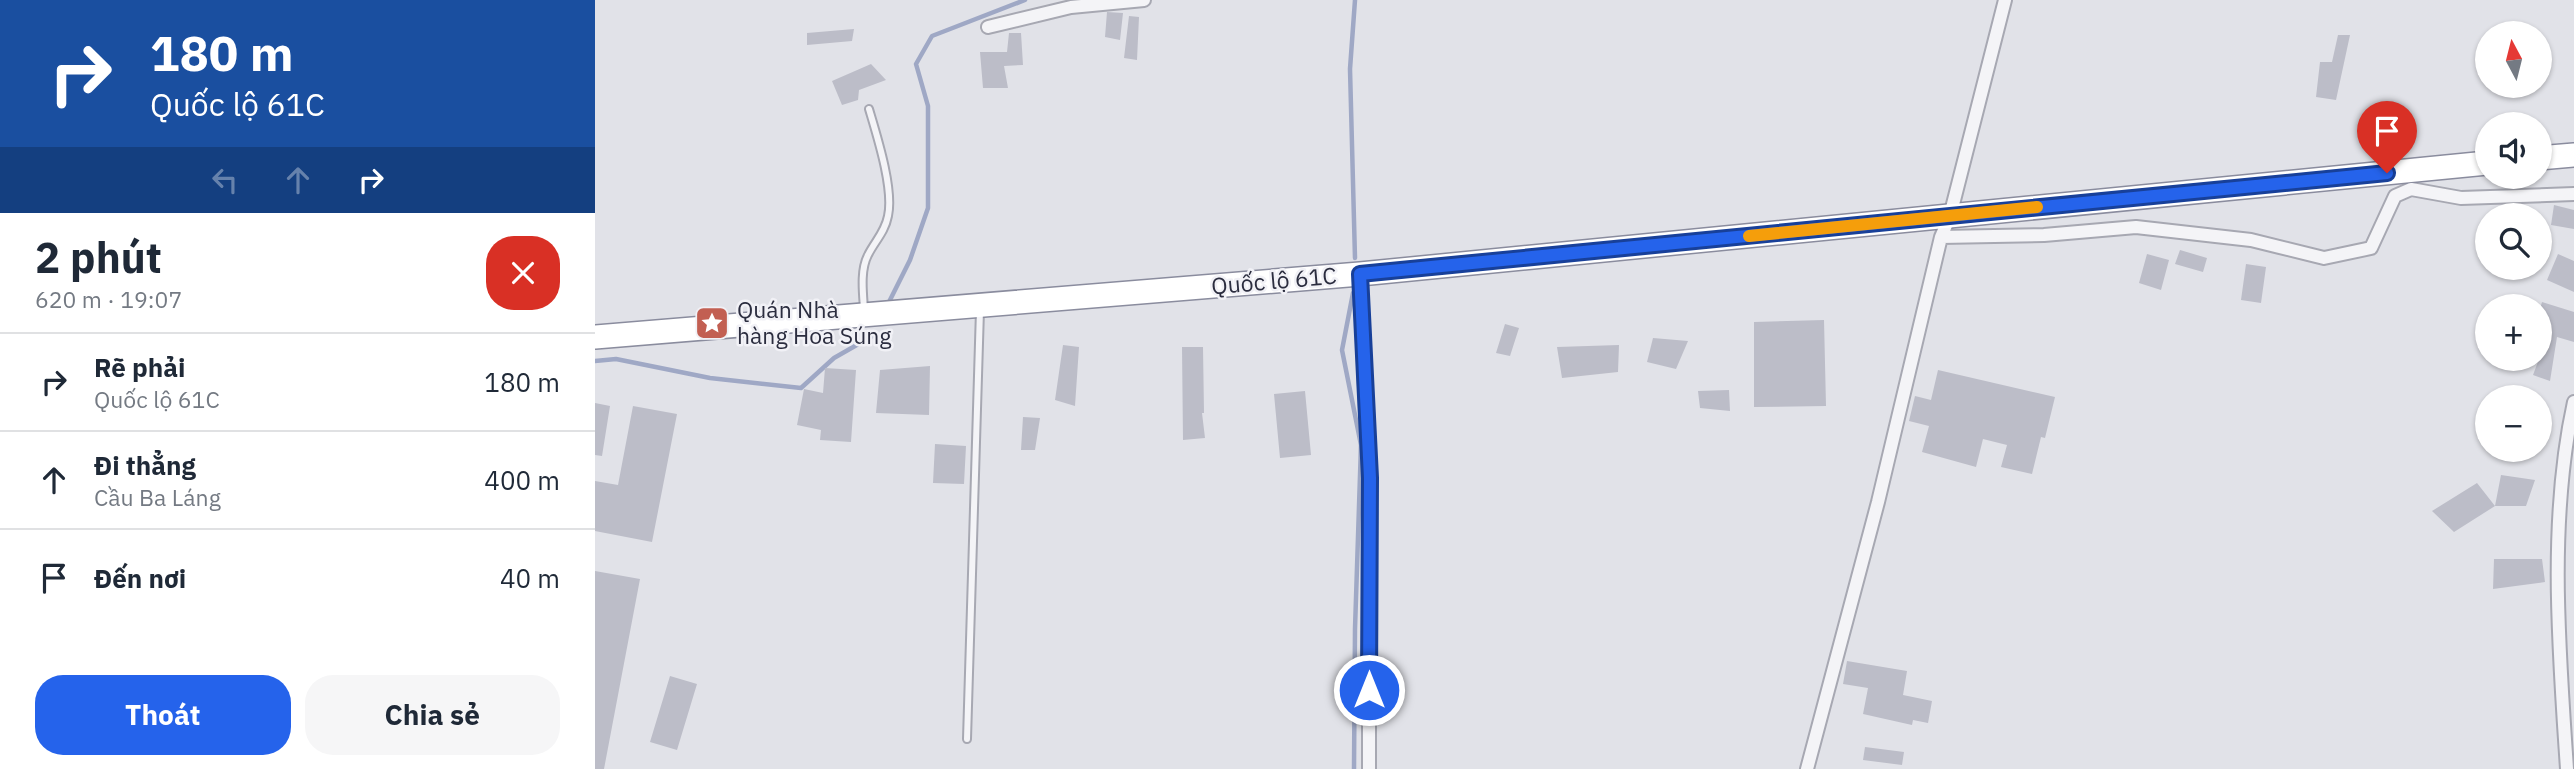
<!DOCTYPE html>
<html lang="vi">
<head>
<meta charset="utf-8">
<style>
  :root { --surface:#fff; --page:#f6f6f7; --text:#1f2937; --muted:#747a83; --line:#e0e1e3; --accent:#2563eb }
  body { margin:0; font-family:"IBM Plex Sans",sans-serif; background:var(--page); color:var(--text); height:100vh; display:flex; flex-direction:column; font-size:26px; white-space:nowrap }
  * { box-sizing:border-box; margin:0 }
  p { font-size:23px; color:var(--muted) }
  .icon { flex:none; width:38px; height:38px; fill:none; stroke:currentColor; stroke-width:2; stroke-linecap:round; stroke-linejoin:round }
  .map { position:relative; flex:1; overflow:hidden }
  .side { display:flex; flex-direction:column; background:var(--surface); width:595px }
  .side>* { flex:none }
  .banner { background:#1a4fa0; color:#fff; overflow:hidden }
  .needle { width:46px; rotate:353deg }
  .fabs { position:absolute; left:1880px; top:21px; display:grid; gap:14px }
  .fabs a { display:grid; place-items:center; width:77px; height:77px; border-radius:50%; background:var(--surface); box-shadow:0 2px 5px #0004; font-size:35px }
  .pin { position:absolute; display:grid; place-items:center; width:60px; height:60px; color:#fff; margin:-72px -30px; border-radius:50% 50% 50% 0; rotate:-45deg; box-shadow:0 0 7px #0007 }
  .pin .icon { rotate:45deg }
  .me { position:absolute; width:77px; margin:-38px; rotate:0deg; stroke-linejoin:round; filter:drop-shadow(0 0 5px #0008) }
  .turn { display:flex; align-items:center; gap:24px; height:147px; padding:0 35px; font-size:32px }
  .turn .icon { width:91px; height:91px; stroke-width:2.5 }
  .turn b { display:block; font-size:49px; line-height:60px }
  .lanes { display:flex; align-items:center; height:66px; padding:0 35px; background:#0003; justify-content:center; gap:35px; direction:ltr }
  .lanes .off { opacity:.35 }
  .round { display:grid; place-items:center; flex:none; width:74px; height:74px; border-radius:28px; background:var(--page) }
  .headline { display:flex; align-items:center; justify-content:space-between; height:119px; padding:0 35px }
  h1 { font-size:42px; font-weight:700; line-height:52px }
  .primary-button { display:flex; gap:14px; margin-top:auto; padding:14px 35px }
  .primary-button a { flex:1; height:80px; border-radius:28px; background:var(--accent); color:#fff; font-size:28px; font-weight:700; line-height:80px; text-align:center }
  .primary-button a+a { background:var(--page); color:var(--text) }
  ul { padding:0; list-style:none }
  li { display:flex; align-items:center; gap:21px; height:98px; padding:0 35px; border-top:2px solid var(--line) }
  li div { flex:1 }
  li b { display:block; font-size:26px }
  li em { font-style:normal }
  main { display:flex; flex:1; min-height:0 }
  .map>svg:first-child { display:block }
  .lines { fill:none; stroke-linecap:round; stroke-linejoin:round }
  .stream { stroke:#9fa8c5; stroke-width:4.5 }
  .building { fill:#bcbdc8 }
  .lane-casing { stroke:#a7a8b2; stroke-width:10 }
  .street-casing { stroke:#a7a8b2; stroke-width:16 }
  .highway-casing { stroke:#8a8c9e; stroke-width:26 }
  .lane { stroke:#f4f4f7; stroke-width:6 }
  .street { stroke:#f4f4f7; stroke-width:12 }
  .highway { stroke:#fff; stroke-width:23 }
  .route-casing { stroke:#184099; stroke-width:18 }
  .route { stroke:#2563eb; stroke-width:12 }
  .slow { stroke:#f59e0b; stroke-width:12 }
  .labels { text-anchor:middle; stroke-width:5; stroke-linejoin:round; paint-order:stroke }
  .street-label { font-size:23px; fill:#2b2d3f; stroke:#f1f1f6 }
  .poi-label { font-size:23px; fill:#2b2d3f; stroke:#f1f1f6; text-anchor:start }
</style>
</head>
<body>
<main>
<section class="side">
<div class="banner">
<div class="turn"><svg class="icon" aria-label="right" viewBox="0 0 24 24"><path d="M7 20v-9h11M14 6l5 5-5 5"/></svg><div><b>180 m</b>Quốc lộ 61C</div></div>
<div class="lanes"><svg class="icon off" aria-label="left" viewBox="0 0 24 24"><path d="M17 20v-9H6M10 6l-5 5 5 5"/></svg><svg class="icon off" aria-label="ahead" viewBox="0 0 24 24"><path d="M12 20V5M6 11l6-6 6 6"/></svg><svg class="icon" aria-label="right" viewBox="0 0 24 24"><path d="M7 20v-9h11M14 6l5 5-5 5"/></svg></div>
</div>
<div class="headline"><div><h1>2 phút</h1><p>620 m · 19:07</p></div><a class="round" style="background:#d93025;color:#fff"><svg class="icon" aria-label="close" viewBox="0 0 24 24"><path d="M6 6l12 12M18 6L6 18"/></svg></a></div>
<ul>
<li><svg class="icon" aria-label="right" viewBox="0 0 24 24"><path d="M7 20v-9h11M14 6l5 5-5 5"/></svg><div><b>Rẽ phải</b><p>Quốc lộ 61C</p></div><em>180 m</em></li>
<li><svg class="icon" aria-label="ahead" viewBox="0 0 24 24"><path d="M12 20V5M6 11l6-6 6 6"/></svg><div><b>Đi thẳng</b><p>Cầu Ba Láng</p></div><em>400 m</em></li>
<li><svg class="icon" aria-label="arrive" viewBox="0 0 24 24"><path d="M6 21V4h12l-3 4 3 4H6"/></svg><div><b>Đến nơi</b></div><em>40 m</em></li>
</ul>
<div class="primary-button"><a>Thoát</a><a>Chia sẻ</a></div>
</section>
<div class="map">
<svg width="1979" height="769" viewBox="0 0 1979 769">
  <rect width="100%" height="100%" fill="#e1e2e8"/>
  <g class="lines">
    <path class="stream" d="M760,0l-5,69 5,189
      M758,293l-11,57 19,95 -6,184 -1,140
      M294,302l21,-42 18,-52v-102l-12,-42 16,-28 93,-36
      M0,361l21,-2 94,19 91,10 33,-30 42,-24"/>
  </g>
  <path class="building" d="M512,12l16,1 -3,27 -15,-3z
    M534,16l10,1 -2,43 -13,-2z
    M259,29l-2,12 -45,4v-12z
    M414,33h12l2,32 -19,1 4,22h-25l-3,-36h27z
    M1743,35h12l-14,65 -20,-3 4,-35h12z
    M276,64l15,16 -27,10 -1,10 -16,5 -10,-24z
    M1959,205l20,5v19l-23,-4z
    M1585,250l27,8 -4,14 -28,-8z
    M1552,254l22,6 -8,30 -22,-7z
    M1963,254l16,7v31l-27,-12z
    M1651,264l20,3 -5,36 -20,-3z
    M1947,302l32,10v30l-17,-5 -7,44 -17,-6 6,-16v-47z
    M1229,320l2,86 -72,1v-85z
    M910,324l14,4 -9,28 -14,-3z
    M1058,338l35,3 -12,28 -29,-7z
    M468,345l16,2 -4,59 -20,-6z
    M1024,345l-1,27 -56,6 -5,-31z
    M587,347h21l1,66h-2l3,25 -22,2z
    M335,366l-1,49 -53,-2 4,-43z
    M230,368l31,2 -5,72 -31,-2 1,-10 -24,-5 7,-36 19,4z
    M1343,370l117,27 -10,41 -4,-1 -9,37 -31,-7 6,-22 -24,-6 -7,28 -54,-15 7,-26 -20,-5 6,-25 16,4z
    M1134,390l1,21 -30,-3 -2,-17z
    M710,391l6,64 -31,3 -6,-64z
    M0,403l15,3 -8,50 -7,-1z
    M38,406l44,8 -25,128 -57,-11v-50l23,4z
    M428,417l17,1 -5,32h-14z
    M340,444l31,2 -2,38 -31,-1z
    M1906,475l34,5 -9,26h-31z
    M1882,483l18,23 -41,26 -22,-21z
    M1899,559h48l3,23 -52,7z
    M0,571l45,8 -36,190h-9z
    M1252,661l60,10 -4,24 29,6 -4,22 -15,-3 -1,5 -49,-11 5,-26 -25,-4z
    M75,676l27,8 -20,66 -27,-8z
    M1270,747l39,5 -2,13 -39,-5z"/>
  <g class="lines">
    <g class="lane-casing">
      <path id="lane" d="M269,309c-1,-16 -4,-39 4,-54 7,-14 17,-23 20,-39 6,-27 -11,-80 -19,-107
        M372,739l13,-429"/>
    </g>
    <g class="street-casing">
      <path id="street" d="M393,27l83,-20 73,-7
        M1346,237l103,-2 92,-8 115,13 73,18 47,-10 24,-52 16,-7 50,9 113,-4
        M765,274l9,204v291
        M1212,769l71,-267 63,-265 9,-21 55,-216
        M1972,769c-8,-119 -19,-249 7,-367"/>
    </g>
    <g class="highway-casing">
      <path id="highway" d="M1944,158l35,-3
        M0,337l765,-63 1127,-111"/>
    </g>
    <use href="#lane" class="lane"/>
    <use href="#street" class="street"/>
    <use href="#highway" class="highway"/>
  </g>
  <g class="lines">
    <g class="route-casing">
      <path id="route" d="M774,690l1,-212 -10,-204 1027,-101"/>
    </g>
    <use href="#route" class="route"/>
    <path class="slow" d="M1154,236l288,-29"/>
  </g>
  <defs>
    <g id="sight-square" transform="scale(1.75)"><rect x="-9" y="-9" width="18" height="18" rx="4" fill="#c25f52" stroke="#f1f1f6"/><path d="M0-6L1.8-2.2L6-1.7L2.9 1.2L3.7 5.4L0 3.3L-3.7 5.4L-2.9 1.2L-6-1.7L-1.8-2.2Z" fill="#fff"/></g>
  </defs>
  <g fill-rule="evenodd">
    <use href="#sight-square" x="117" y="323"/>
  </g>
  <g class="labels">
    <g class="street-label">
      <text transform="translate(679 281) rotate(-5)" y="8">Quốc lộ 61C</text>
    </g>
    <g class="poi-label">
      <text x="142" y="318">Quán Nhà<tspan x="142" dy="26">hàng Hoa Súng</tspan></text>
    </g>
  </g>
</svg>
<div class="fabs">
<a><svg class="needle" viewBox="-14 -14 28 28"><path d="M0-13l5 13h-10z" fill="#e53935"/><path d="M0 13l5-13h-10z" fill="#747a83"/></svg></a>
<a><svg class="icon" aria-label="sound" viewBox="0 0 24 24"><path d="M4 9h4l5-4v14l-5-4H4zM17 9q2 3 0 6"/></svg></a>
<a><svg class="icon" aria-label="search" viewBox="0 0 24 24"><circle cx="10" cy="10" r="6"/><path d="M15 15l6 6"/></svg></a>
<a>+</a>
<a>−</a>
</div>
<div class="pin" style="left:1792px;top:173px;background:#d93025"><svg class="icon" aria-label="arrive" viewBox="0 0 24 24"><path d="M6 21V4h12l-3 4 3 4H6"/></svg></div>
<svg class="me" style="left:774px;top:690px" viewBox="-20 -20 40 40"><circle r="17" fill="#2563eb" stroke="#fff" stroke-width="3"/><path d="M0-11L8 9 0 5-8 9z" fill="#fff"/></svg>
</div>
</main>
</body>
</html>
